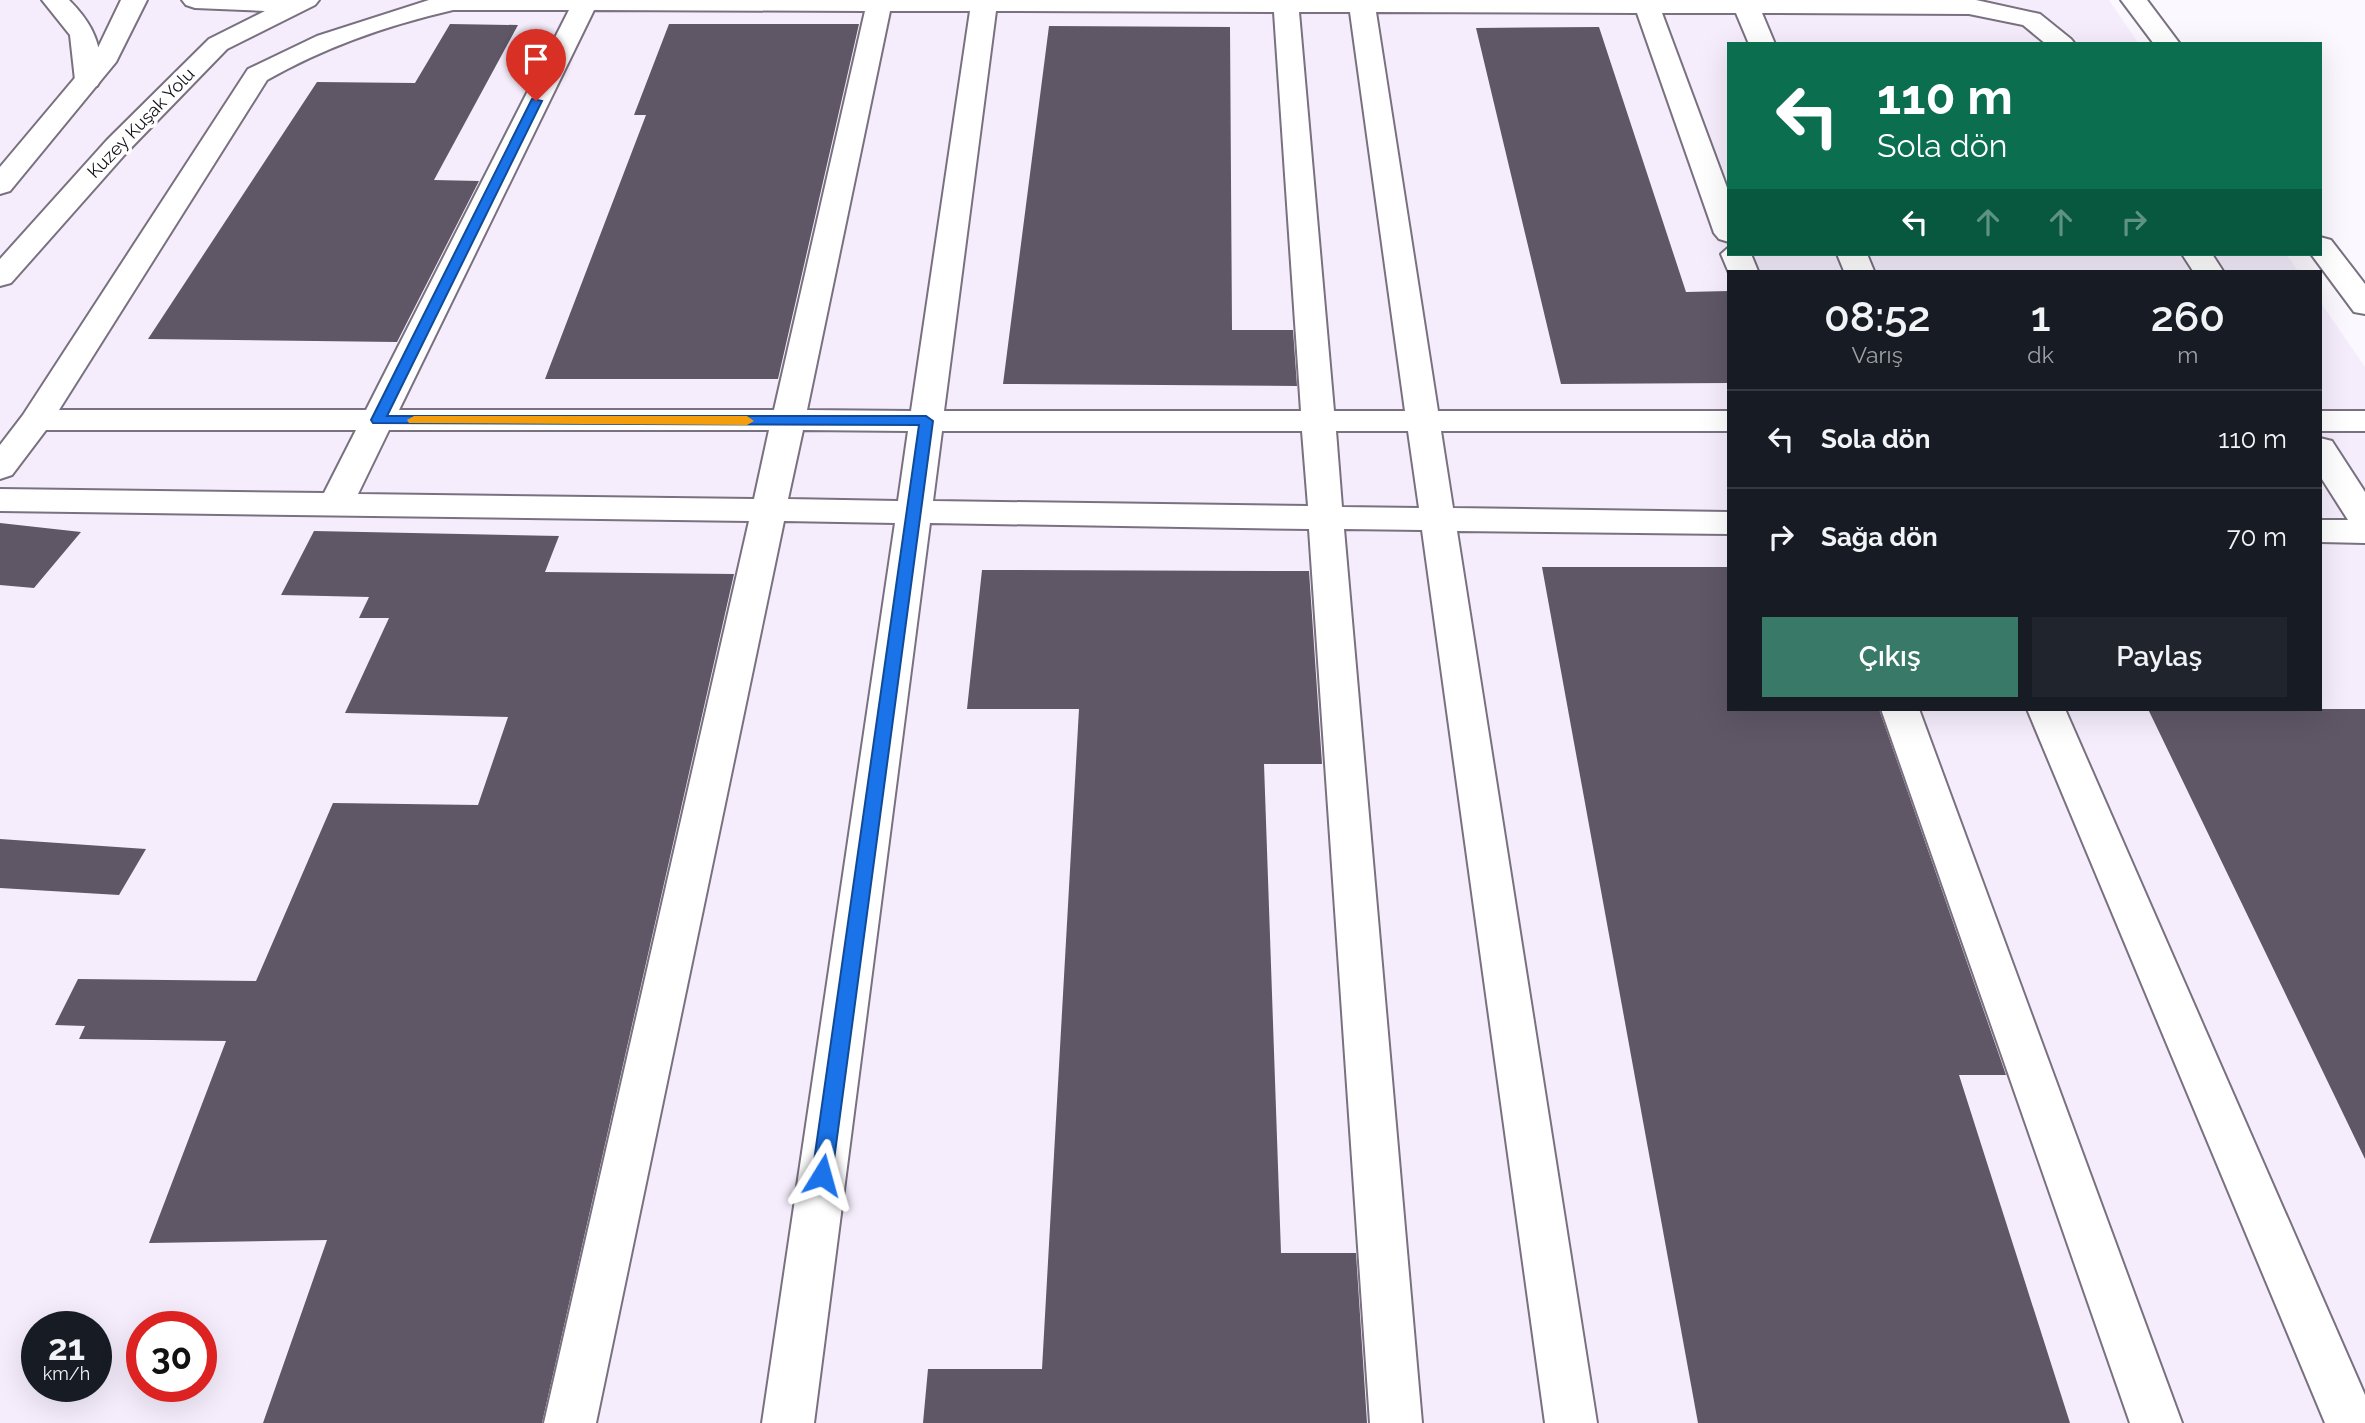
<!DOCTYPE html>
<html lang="tr">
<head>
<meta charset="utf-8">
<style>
  :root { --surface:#171b24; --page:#20242c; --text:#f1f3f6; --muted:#9ea1a6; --line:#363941; --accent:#387968 }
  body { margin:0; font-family:Raleway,sans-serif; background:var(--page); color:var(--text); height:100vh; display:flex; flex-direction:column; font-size:26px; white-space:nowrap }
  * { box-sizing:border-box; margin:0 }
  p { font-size:23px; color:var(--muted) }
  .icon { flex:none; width:38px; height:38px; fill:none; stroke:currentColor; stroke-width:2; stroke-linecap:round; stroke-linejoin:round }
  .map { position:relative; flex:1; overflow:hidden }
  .drawer { position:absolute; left:1727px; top:270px; width:595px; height:441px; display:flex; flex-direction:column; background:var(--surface); border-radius:0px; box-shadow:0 7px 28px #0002 }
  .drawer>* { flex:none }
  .guide { position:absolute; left:1727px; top:42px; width:595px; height:214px; border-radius:0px; box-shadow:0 7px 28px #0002; background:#0b6e4f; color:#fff; overflow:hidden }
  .speed { position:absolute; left:21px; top:1311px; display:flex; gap:14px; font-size:35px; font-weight:700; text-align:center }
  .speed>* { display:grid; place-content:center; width:91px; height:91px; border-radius:50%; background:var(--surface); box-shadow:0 7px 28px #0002; line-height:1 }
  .speed small { font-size:18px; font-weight:400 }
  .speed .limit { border:10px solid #d22; background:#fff; color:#111 }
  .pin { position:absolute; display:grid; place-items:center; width:60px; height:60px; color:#fff; margin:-72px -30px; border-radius:50% 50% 50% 0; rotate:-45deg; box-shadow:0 0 7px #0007 }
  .pin .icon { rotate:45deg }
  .me { position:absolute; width:77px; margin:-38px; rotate:8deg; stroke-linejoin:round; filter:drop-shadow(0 0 5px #0008) }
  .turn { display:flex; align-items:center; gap:24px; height:147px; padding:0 35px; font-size:32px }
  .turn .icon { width:91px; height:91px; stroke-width:2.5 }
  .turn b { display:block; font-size:49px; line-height:60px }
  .lanes { display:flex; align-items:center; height:66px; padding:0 35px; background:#0003; justify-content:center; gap:35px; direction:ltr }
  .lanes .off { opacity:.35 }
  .eta { display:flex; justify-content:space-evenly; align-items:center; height:119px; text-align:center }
  .eta b { font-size:42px; font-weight:600; line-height:49px }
  .primary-button { display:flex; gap:14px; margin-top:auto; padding:14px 35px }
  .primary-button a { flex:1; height:80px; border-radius:0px; background:var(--accent); color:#fff; font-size:28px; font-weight:600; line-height:80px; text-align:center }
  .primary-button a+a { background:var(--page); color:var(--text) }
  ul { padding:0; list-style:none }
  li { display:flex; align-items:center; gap:21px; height:98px; padding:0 35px; border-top:2px solid var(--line) }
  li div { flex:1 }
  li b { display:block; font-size:26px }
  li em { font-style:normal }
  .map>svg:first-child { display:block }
  .built { fill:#f5edfc; fill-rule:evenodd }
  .building { fill:#5f5766 }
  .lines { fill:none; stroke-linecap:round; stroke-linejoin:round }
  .minor-casing { stroke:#797080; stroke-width:4 }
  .tertiary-casing { stroke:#797080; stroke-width:4 }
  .secondary-casing { stroke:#797080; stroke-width:4 }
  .minor { fill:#fff; fill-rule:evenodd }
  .tertiary { fill:#fff; fill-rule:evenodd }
  .secondary { fill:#fff; fill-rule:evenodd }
  .route { fill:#1a73e8; stroke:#114b97; stroke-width:2 }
  .slow { fill:#f59e0b }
  .labels { text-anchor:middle; stroke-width:7; stroke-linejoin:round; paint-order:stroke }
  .far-street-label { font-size:18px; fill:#110e14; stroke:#fff }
</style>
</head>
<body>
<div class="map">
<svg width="2365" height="1423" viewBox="0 0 2365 1423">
  <rect width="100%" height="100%" fill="#fcf8ff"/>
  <path class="built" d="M0,0h2109l30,44h-410v210h557l12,17h-569v438h591l1,-406 44,64v1056h-2365zM37,1326h59v60h-59zM142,1326h59v60h-59z"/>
  <path class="building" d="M450,24l68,1 -84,155 45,1 -82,161 -249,-3 169,-257 98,1z
    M669,24h190l-81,355h-233l101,-264h-12z
    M1049,26l181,1 2,303h61l4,56 -294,-2z
    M1599,27l87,265 43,-1v92l-168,1 -85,-356z
    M0,523l81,9 -47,56 -34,-3z
    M314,531l245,5 -14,36 189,2 -192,849h-279l64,-183 -178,3 77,-202 -147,-2 6,-13 -30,-1 23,-46 178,2 77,-178 145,2 30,-88 -163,-4 44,-95h-30l10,-21 -88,-2z
    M1542,567h187v142h150l127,366h-47l111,348h-372z
    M982,570l327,1 13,193h-58l17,489h75l11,170h-444l5,-54h114l37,-660h-112z
    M2148,709h217v450z
    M0,839l146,10 -27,46 -119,-7z"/>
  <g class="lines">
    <g class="minor-casing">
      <path id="minor" d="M429,0h1547l64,14 31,25 4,5h-29l-23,-19 -54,-11 -207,-1 13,31h-26l-13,-31h-74l67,180v49l-10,-3 -5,-6 -77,-220 -261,-1 62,399h291v20h-288l12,77 276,4v22l-272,-3 140,892h-52l-123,-893 -78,-1 78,894h-52l-61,-894 -379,-6 -116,900h-52l133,-900 -111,-2 -188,902h-52l205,-902 -749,-10v-22l324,4 32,-63h-310l-34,45 -12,4v-34l23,-30 225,-346 69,-33zM453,10h116l-203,400h-307l208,-330c58,-33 121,-55 186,-70zM594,10l271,1 -91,399h-375zM890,11h80l-59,400 -104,-1zM996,11l278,1 27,399h-357zM1299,12h51l55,399h-71zM389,430h380l-15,69 -396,-5zM803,430l105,1 -10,70 -110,-2zM942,431h360l6,75 -375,-5zM1336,431h72l11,77 -77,-1z
        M1729,247v7h22l7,17 -29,2 -8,-19z
        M1837,254h30l7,17h-30z
        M2182,254h30l11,17h-30z
        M2320,411h45v20h-45z
        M2320,438l12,3 33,51v51l-45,-1v-22h28l-28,-44z
        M1881,709h38l263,714h-52z
        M2027,709h38l300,686v28h-40z"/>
    </g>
    <g class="tertiary-casing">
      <path id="tertiary" d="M42,0h27c19,19 30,37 32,64 0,9 1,15 -4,22l-9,2 -9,-2 -4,-6 -5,-45z
        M2121,0h26l33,44h-26z
        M2320,237l11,3 34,44v30l-11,-2 -43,-58h9z"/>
    </g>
    <g class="secondary-casing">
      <path id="secondary" d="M121,0h26l-31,62 -106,129 -10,3v-27l95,-113z
        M182,0h137l-4,5 -88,44 -100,103 -116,131 -11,3v-27l107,-119 102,-101 56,-28 -70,-3 -9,-3z"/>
    </g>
    <use href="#minor" class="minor"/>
    <use href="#tertiary" class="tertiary"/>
    <use href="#secondary" class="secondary"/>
  </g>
  <path class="route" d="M532,99l10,2 -155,315h539l7,5 -101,754 -3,6 -7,2 -7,-2 -3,-6 107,-750 -546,-2 -2,-3z"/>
  <path class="slow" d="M414,416h333l7,5 -7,4 -338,-2 -2,-3z"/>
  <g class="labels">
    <g class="far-street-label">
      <text transform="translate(141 123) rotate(-46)" y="6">Kuzey Kuşak Yolu</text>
    </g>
  </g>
</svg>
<div class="speed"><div>21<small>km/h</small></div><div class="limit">30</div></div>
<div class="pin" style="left:536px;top:101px;background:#d93025"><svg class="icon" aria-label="arrive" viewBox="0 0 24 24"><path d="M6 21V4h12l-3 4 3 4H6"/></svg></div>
<svg class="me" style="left:822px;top:1175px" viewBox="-20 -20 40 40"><path d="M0-17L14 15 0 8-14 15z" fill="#1a73e8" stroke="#fff" stroke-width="4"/></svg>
<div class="guide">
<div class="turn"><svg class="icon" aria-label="left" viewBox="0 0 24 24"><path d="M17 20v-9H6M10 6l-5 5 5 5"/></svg><div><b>110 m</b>Sola dön</div></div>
<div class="lanes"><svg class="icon" aria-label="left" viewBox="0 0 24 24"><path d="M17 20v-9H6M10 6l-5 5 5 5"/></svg><svg class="icon off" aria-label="ahead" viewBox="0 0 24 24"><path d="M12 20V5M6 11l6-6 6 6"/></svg><svg class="icon off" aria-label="ahead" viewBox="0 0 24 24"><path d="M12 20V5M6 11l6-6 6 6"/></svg><svg class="icon off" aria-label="right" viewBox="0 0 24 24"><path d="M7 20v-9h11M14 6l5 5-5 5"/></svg></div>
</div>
<section class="drawer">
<div class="eta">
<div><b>08:52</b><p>Varış</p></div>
<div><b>1</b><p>dk</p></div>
<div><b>260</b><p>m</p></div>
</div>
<ul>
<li><svg class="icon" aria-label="left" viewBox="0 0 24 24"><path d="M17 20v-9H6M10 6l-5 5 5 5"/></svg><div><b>Sola dön</b></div><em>110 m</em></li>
<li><svg class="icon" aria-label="right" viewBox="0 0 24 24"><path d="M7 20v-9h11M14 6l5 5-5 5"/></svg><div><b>Sağa dön</b></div><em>70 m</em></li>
</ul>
<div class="primary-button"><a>Çıkış</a><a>Paylaş</a></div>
</section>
</div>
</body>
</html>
